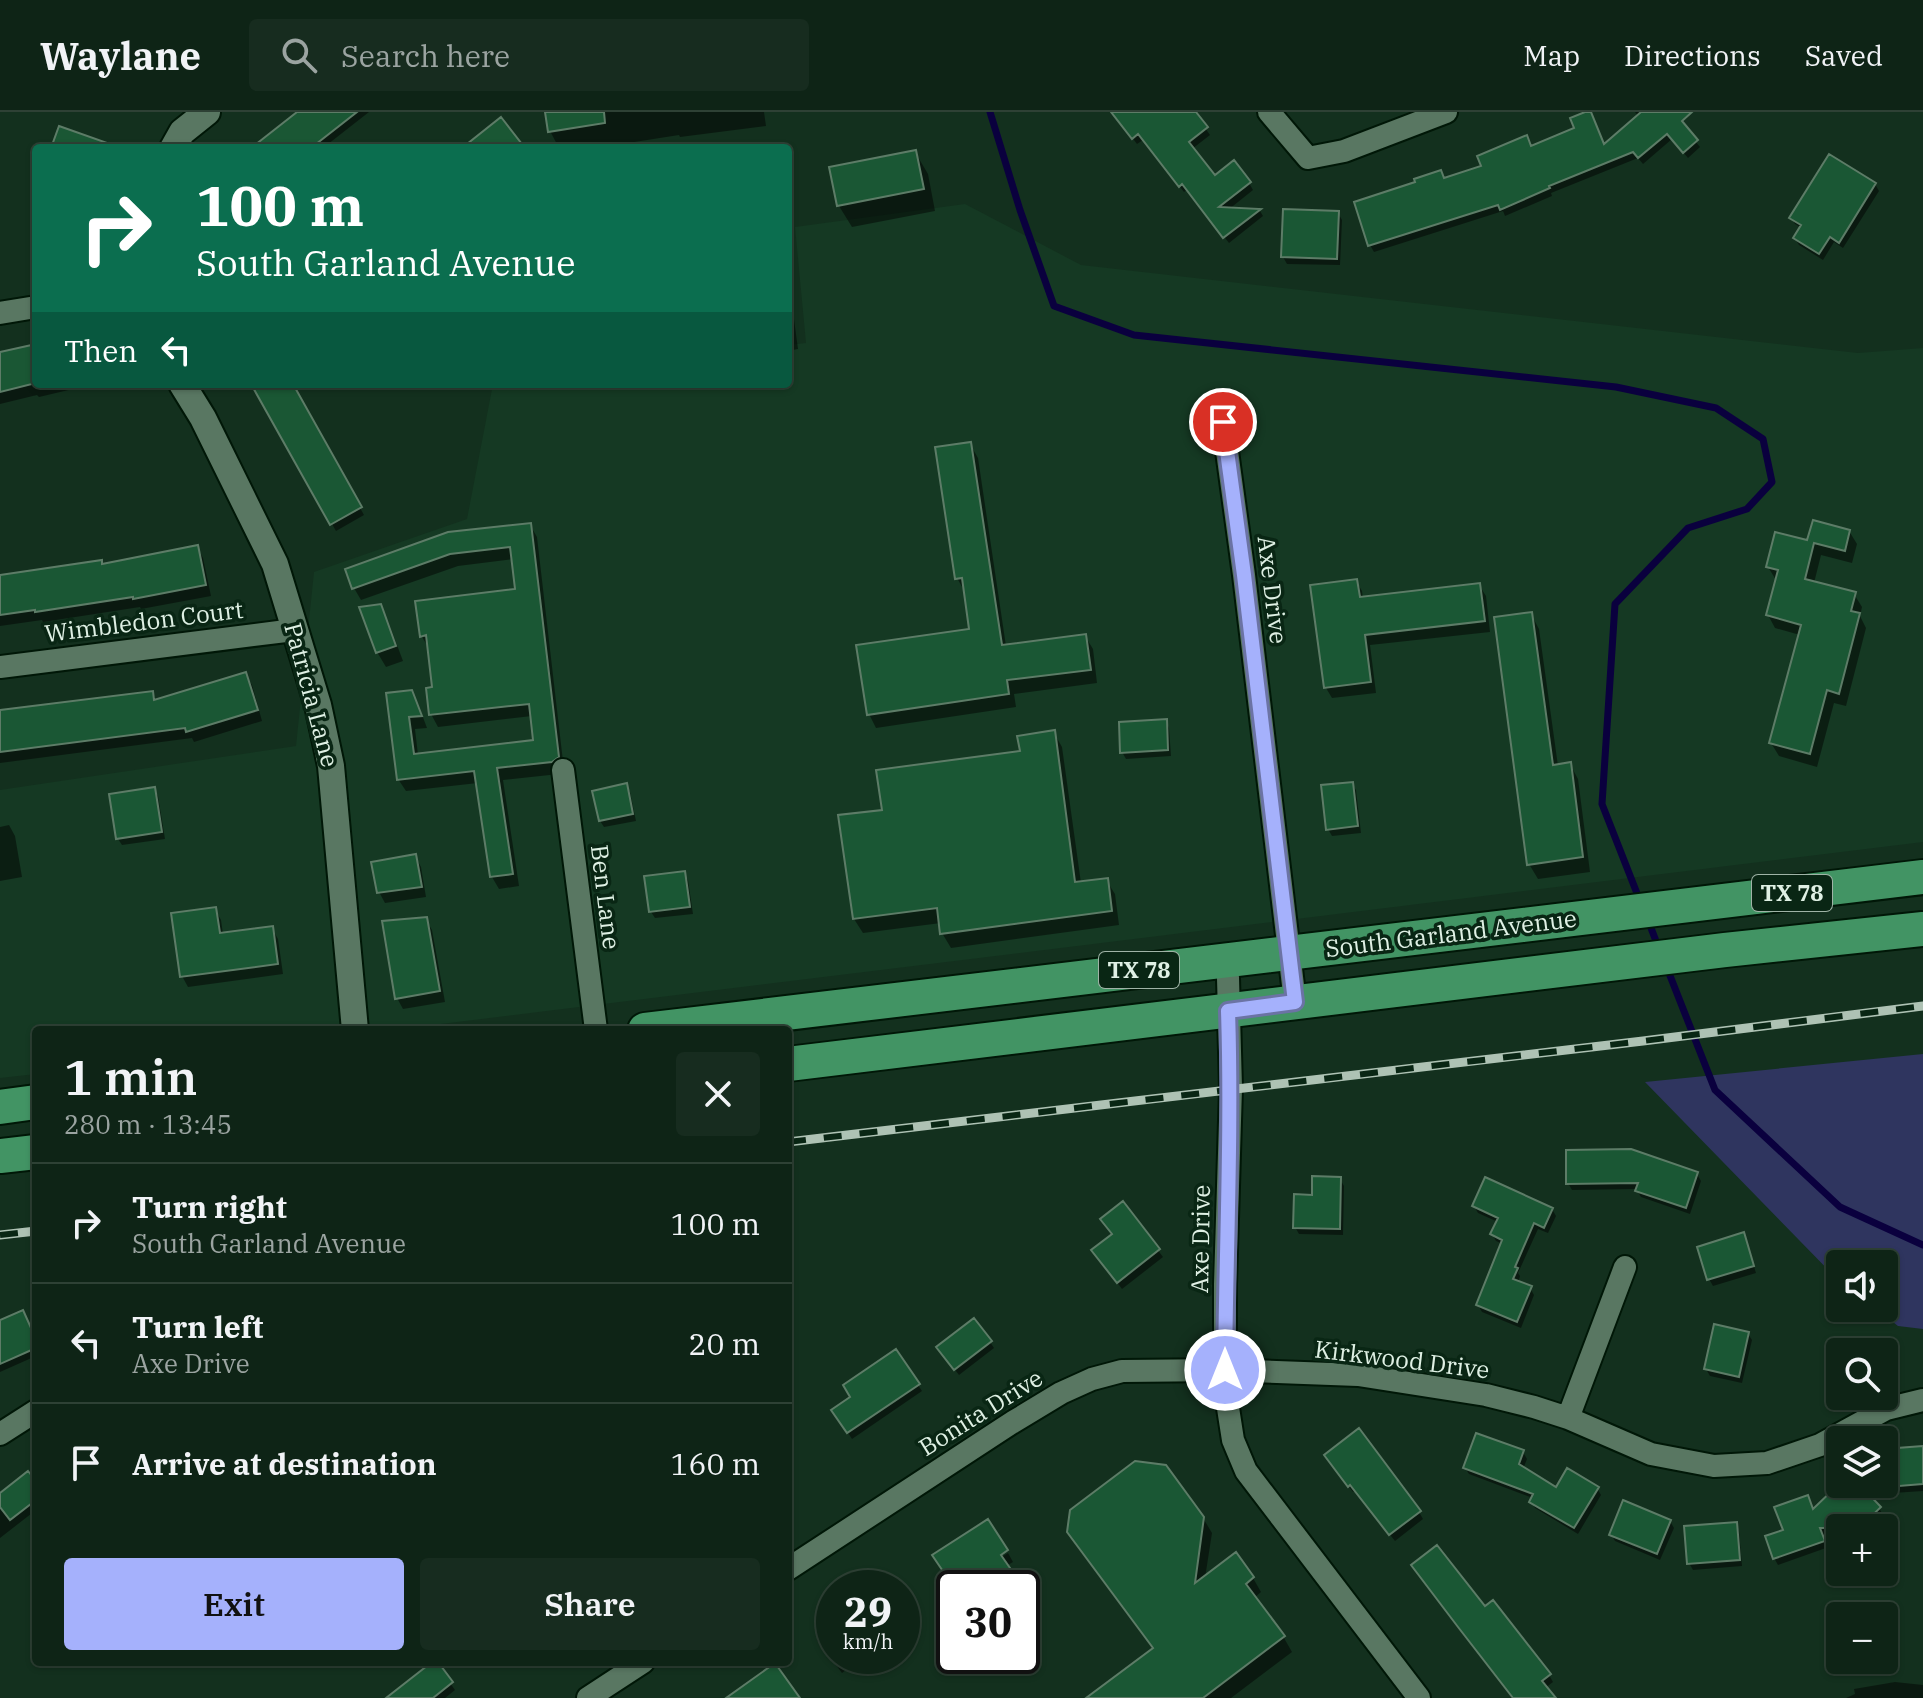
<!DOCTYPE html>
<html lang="en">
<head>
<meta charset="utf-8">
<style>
  :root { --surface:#0e2416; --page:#172c1f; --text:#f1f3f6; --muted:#9ba4a1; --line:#2e4135; --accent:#a5b1fc }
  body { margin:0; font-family:"IBM Plex Serif",serif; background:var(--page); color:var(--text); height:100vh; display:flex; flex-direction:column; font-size:30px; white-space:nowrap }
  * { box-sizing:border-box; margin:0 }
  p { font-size:26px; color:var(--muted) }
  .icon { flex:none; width:44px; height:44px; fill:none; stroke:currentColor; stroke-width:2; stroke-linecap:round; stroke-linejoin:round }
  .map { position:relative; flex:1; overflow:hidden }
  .panel { position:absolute; left:32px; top:914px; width:760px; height:640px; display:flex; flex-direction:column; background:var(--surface); border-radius:8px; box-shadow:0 2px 6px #0004,0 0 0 2px var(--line) }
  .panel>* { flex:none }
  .top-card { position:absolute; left:32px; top:32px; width:760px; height:244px; border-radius:8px; box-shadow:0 2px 6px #0004,0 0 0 2px var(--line); background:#0b6e4f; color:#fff; overflow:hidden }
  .fabs { position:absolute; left:1826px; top:1138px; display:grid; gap:16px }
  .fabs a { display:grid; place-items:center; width:72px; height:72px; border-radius:8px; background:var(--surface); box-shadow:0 2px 6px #0004,0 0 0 2px var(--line); font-size:40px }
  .speed { position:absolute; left:816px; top:1458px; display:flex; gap:16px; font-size:40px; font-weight:700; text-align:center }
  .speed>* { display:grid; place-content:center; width:104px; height:104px; border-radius:50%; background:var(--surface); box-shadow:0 2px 6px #0004,0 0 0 2px var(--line); line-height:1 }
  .speed small { font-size:20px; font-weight:400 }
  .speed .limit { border:4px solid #111; border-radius:12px; background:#fff; color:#111 }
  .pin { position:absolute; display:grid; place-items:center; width:68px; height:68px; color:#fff; margin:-34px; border:4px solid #fff; border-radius:50%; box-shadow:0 2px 8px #0007 }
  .me { position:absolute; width:88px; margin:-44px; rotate:0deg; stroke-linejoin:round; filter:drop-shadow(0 0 6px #0008) }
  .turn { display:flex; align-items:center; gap:28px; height:168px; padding:0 32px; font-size:36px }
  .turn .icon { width:104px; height:104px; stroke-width:2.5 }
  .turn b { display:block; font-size:56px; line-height:68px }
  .then { display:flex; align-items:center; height:76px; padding:0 32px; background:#0003; gap:16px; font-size:30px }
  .round { display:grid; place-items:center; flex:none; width:84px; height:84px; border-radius:8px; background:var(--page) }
  .headline { display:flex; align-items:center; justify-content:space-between; height:136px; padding:0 32px }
  h1 { font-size:48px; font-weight:600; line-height:60px }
  .cta { display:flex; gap:16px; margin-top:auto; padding:16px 32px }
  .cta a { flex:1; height:92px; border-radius:8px; background:var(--accent); color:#111; font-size:32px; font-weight:600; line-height:92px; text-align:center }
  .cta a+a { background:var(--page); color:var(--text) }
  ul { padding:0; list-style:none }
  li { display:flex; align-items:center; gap:24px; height:120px; padding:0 32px; border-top:2px solid var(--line) }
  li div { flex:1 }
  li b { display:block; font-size:30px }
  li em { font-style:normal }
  header { display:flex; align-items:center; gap:48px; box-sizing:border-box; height:112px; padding:0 40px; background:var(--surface); border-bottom:2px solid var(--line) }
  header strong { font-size:38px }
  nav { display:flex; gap:44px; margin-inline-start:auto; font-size:28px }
  .search { width:560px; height:72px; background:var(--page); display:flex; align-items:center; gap:20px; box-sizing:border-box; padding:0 28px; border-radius:8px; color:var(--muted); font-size:30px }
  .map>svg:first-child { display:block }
  .built { fill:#153923 }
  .green { fill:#2f355f }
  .shadow { fill:#0007 }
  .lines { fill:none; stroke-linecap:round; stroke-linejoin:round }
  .stream { stroke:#0a003e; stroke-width:7 }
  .building { fill:#1a5734; stroke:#5d7c67; stroke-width:2 }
  .minor-casing { stroke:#001707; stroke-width:26 }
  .tertiary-casing { stroke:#001707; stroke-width:30 }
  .primary-casing { stroke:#001707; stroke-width:38 }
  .minor { stroke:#597762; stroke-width:22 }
  .tertiary { stroke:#597762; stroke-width:26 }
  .primary { stroke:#429464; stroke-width:34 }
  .rail-casing { stroke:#aec2b4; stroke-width:9 }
  .rail { stroke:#092614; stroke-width:6; stroke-dasharray:18; stroke-linecap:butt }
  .route-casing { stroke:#6b73a4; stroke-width:20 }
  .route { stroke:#a5b1fc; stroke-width:14 }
  .labels { text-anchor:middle; stroke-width:7; stroke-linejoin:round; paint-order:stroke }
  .shield { fill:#092614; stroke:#9fb3a6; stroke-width:2 }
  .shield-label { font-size:22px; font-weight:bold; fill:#dff0e4 }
  .street-label { font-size:24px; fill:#dff0e4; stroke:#092614 }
</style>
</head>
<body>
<header>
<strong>Waylane</strong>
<div class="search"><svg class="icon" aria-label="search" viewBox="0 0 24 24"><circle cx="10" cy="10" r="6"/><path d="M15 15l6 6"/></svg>Search here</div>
<nav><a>Map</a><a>Directions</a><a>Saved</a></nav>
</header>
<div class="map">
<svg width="1923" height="1586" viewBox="0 0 1923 1586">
  <rect width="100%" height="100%" fill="#13301e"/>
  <path class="built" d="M965,92l116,61 777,88 65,-5v494l-1531,188h-356v44l-36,4v-288l296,-44 18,-174 153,-53 26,-135h295v-39l18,-2 -11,-116z"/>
  <path class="green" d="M1923,942v275l-25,-3 -23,-18h9v-44h-44v18l-195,-200z"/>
  <path class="shadow" d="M300,0h69l-46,36h-69z
    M547,0h217l2,14 -86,11 -1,-2 -83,13h-37l-9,-17z
    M1113,0h81l16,23 -18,14 23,29 34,5 4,7 -25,20 32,1 3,5 -34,27 -42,-53 -3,2 -41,-52 -6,4z
    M1635,0h37l28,35 -12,11 -16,-19 -29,25 -5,-6 -87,35 1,3 -47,20 -2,-5 -129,41 -4,-7 75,-65 86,-32 73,-2 35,-29z
    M915,40l13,22 7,37 -83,16 -13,-21z
    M1875,72l4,7 -36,57 -9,-6 -11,18 -24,-15 -4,-7 7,-10 -7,-4 -4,-6z
    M1338,101l4,7 -2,45 -53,-1 -4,-7z
    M788,192l5,8 5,37 -10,2z
    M36,234v38h58l-55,13 -2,-2 -37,9v-50z
    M253,272h38l73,131 -28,16z
    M970,332l8,14 28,188 79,-10 8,13 4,34 -83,11 2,13 -140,21 -7,-14 102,-84 -6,-38 -8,-14z
    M530,413l7,12 27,233 -5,4 -56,6 16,106 -20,3 -7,-12 -14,-94 -72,8 -8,-12 13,-87 7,12 9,24 -12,1 3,26 117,-13 -3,-26 -94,11 -7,-13 3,-25 -4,-39 -8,-13 -4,-35 99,-11 -4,-32 -55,7 -97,34 -7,-12z
    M1849,419l8,13 -5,19 -31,-8 -7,28 40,11 8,13 -2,9 6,12 -20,78 -12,-3 -17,64 -38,-11 -8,-13 29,-108 -25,-7 -7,-13 8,-35 -8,-13 41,-25z
    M197,435l6,11 8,38 -70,13 -1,-2 -97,15 -1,-2 -42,6v-50l103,-10z
    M1356,469l6,10 1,8 116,-14 7,11 4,36 -120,13 6,48 -44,5 -6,-10z
    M379,495l9,14 15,40 -17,6 -9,-15z
    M1531,502l8,15 19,137 12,-2 8,15 12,93 -52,7 -9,-15z
    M245,562l7,11 10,36 -68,21 -2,-4 -192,25v-51l152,-19 4,8z
    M1166,609l3,7 2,28 -45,3 -4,-7z
    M1054,621l8,14 19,136 25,-3 9,14 4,31 -168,23 -9,-15 -1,-10 -78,10 -9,-14 30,-108 138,-59z
    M1352,672l4,6 5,43 -29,3 -4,-7z
    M626,674l4,6 6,29 -32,6 -4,-6 -6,-29z
    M154,677l4,7 7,43 -43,6 -4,-6z
    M9,713l6,11 7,41 -22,4v-54z
    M415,744l6,11 5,30 -41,6 -6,-11z
    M684,761l4,7 5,34 -38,4 -4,-6z
    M215,797l6,11 2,14 49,-6 6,11 5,35 -95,13 -6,-11z
    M426,808l6,10 13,72 -42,7 -6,-11z
    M1697,1062l4,7 -11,33 -49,-17 -5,-8 -64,1 -4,-7z
    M1340,1067l4,7 -1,49 -44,-1 -4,-7 19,-30z
    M1123,1092l40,53 -41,32 -24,-32 16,-22z
    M1474,1094l78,3 4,7 -8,17 -10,-4 -20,44 2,3 -2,7 12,5 4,7 -13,33 -39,-16 -4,-7 25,-61 -7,-3 -4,-7 6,-12 -20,-9z
    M1746,1129l10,32 -43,13 -4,-7 -9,-31z
    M0,1210l36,20v14l-36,16z
    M1748,1222l4,6 -10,43 -32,-7 -4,-7z
    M990,1230l4,6 -35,27 -16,-21z
    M918,1273l4,6 -70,48 -18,-28 19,-13z
    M1923,1336v43l-30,2 -4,-6z
    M1523,1340l4,7 -4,10 34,20 40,-1 4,7 -23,39 -43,-26 -4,-6 2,-4 -64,-24 -4,-6z
    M1330,1350l89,50 4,7 -28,22 -40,-50 -2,1z
    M36,1364v34l-36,28v-43z
    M1842,1372h14l23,24 4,7 -13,13h-30v15l-62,22 -4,-7 34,-60 6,13z
    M1203,1406l9,15 -7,45h48l8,14 -7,6 30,40 8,14 -61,46h-142l65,-48 -76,-102 -9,-16z
    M1670,1409l4,7 -14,32 -45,-19 -4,-7z
    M1735,1412l4,7 3,35 -49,4 -4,-7z
    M1008,1441l5,9 -7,4 9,14 -12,8h-23l-3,-3 -5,3h-17l-14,-21 53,-5z
    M1417,1460l67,37 65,66 4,7 -8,6 8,10h-41z
    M834,1515v29h30l-22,17 -25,-33z
    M435,1550l20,28 -10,8h-54z
    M1895,1570l28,3v13h-77l9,-4 -1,-5z"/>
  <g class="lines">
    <path class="stream" d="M990,0l30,98 34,96 80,29 482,52 100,21 47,31 9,43 -25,27 -59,19 -73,76 -13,200 38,97
      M1648,808l11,29
      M1667,856l48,122 125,117 83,38"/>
  </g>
  <path class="building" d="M297,0h60l-46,36h-60z
    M545,0h59l1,11 -57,9z
    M1111,0h85l12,15 -19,15 26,33 19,-15 17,22 -32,25 42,2 -38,29 -41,-54 -3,3 -41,-53 -6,5z
    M1585,0h6l13,32 37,-32h51l-10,9 16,19 -15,13 -16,-19 -29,24 -5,-6 -84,34 1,2 -50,22 -2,-5 -130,41 -14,-44 61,-20 -1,-3 27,-9 3,8 37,-12 -4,-10 50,-21 4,11 43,-18 -4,-10z
    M501,5l24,31h-63z
    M59,14l54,19 -1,3h-61z
    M916,38l8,39 -87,17 -8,-39z
    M1829,42l47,29 -37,60 -9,-6 -11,17 -26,-16 8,-13 -12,-7z
    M1283,97l56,2 -2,48 -56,-2z
    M36,232v39l-36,9v-40z
    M251,272h42l69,123 -32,18z
    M971,330l31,203 84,-11 5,36 -84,10 2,14 -142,21 -11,-70 113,-16 -7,-51 -7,1 -20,-132z
    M1813,408l37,10 -5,21 -31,-8 -9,36 51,13 -5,19 9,2 -21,81 -12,-4 -17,64 -41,-11 32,-118 -35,-10 12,-45 -12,-3 9,-35 32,8z
    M531,411l28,234 -7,5 -55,6 16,106 -23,3 -16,-106 -77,9 -11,-87 26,-3 10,26 -13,1 5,37 119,-14 -4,-36 -100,11 -3,-27 6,-1 -6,-52 -6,2 -5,-36 100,-12 -5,-42 -60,7 -98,35 -7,-20 103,-37z
    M198,433l8,40 -73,14v-2l-98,15v-2l-35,5v-40l102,-15v4z
    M1357,467l3,18 120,-14 5,38 -120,14 6,47 -47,6 -14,-103z
    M381,492l15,42 -20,7 -17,-46z
    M1532,500l21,153 18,-3 12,95 -56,8 -33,-248z
    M246,560l12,38 -72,22 -1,-4 -185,24v-42l153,-19 1,9z
    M1167,607l1,31 -48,3 -1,-31z
    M1055,618l20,152 33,-4 4,33 -172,23 -3,-26 -84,11 -15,-104 44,-5 -6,-40 144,-19 -3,-15z
    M1353,670l5,44 -32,4 -5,-45z
    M627,671l6,31 -34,7 -7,-30z
    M155,675l7,45 -46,7 -7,-45z
    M416,742l6,33 -45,6 -6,-31z
    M685,759l5,36 -41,5 -5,-36z
    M216,795l4,26 53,-7 5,38 -98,13 -9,-64z
    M427,805l13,74 -45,8 -13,-78z
    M1631,1037l67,23 -12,36 -51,-17 3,-8 -72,1v-34z
    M1312,1064l29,1 -1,52 -47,-1 1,-34 18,1z
    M1485,1065l68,31 -9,20 -10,-5 -19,44 3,1 -5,11 19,7 -15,36 -41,-17 26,-65 -12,-6 8,-16 -26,-12z
    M1123,1089l37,48 -43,34 -26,-33 21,-16 -12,-15z
    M1744,1120l10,34 -47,14 -10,-33z
    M23,1198l13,29v9l-36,16v-44z
    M974,1206l18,23 -38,29 -18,-23z
    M1714,1212l35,8 -10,45 -35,-8z
    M896,1237l24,35 -73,49 -16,-23 19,-13 -7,-12z
    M1359,1316l62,83 -32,24 -39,-50 -2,2 -24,-32z
    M1476,1321l48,17 -5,14 37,23 11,-19 32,19 -25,41 -45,-26 4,-8 -70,-26z
    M1923,1334v38l-36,3 -3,-38z
    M1135,1349l31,4 38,52 -9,66 41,-31 18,25 -8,7 39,52 -82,62h-117l67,-50 -86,-116 3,-22z
    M28,1359l8,10v19l-26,20 -10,-13v-14z
    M1839,1372h20l22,23 -22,21h-39l5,13 -52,18 -8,-23 18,-6 -9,-23 34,-12 5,14z
    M1623,1388l48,20 -14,34 -48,-19z
    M988,1407l20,31 -7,5 9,13 -30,20h-2l-8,-13 -17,11 -21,-31z
    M1737,1410l3,38 -53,4 -3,-38z
    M1437,1433l48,61 8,-6 58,74 -9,7 14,17h-43l-55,-71 -47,-62z
    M432,1550h6l15,20 -20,16h-47z
    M775,1551l25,35h-74z"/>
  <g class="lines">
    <g class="minor-casing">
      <path id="minor" d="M1269,0l39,46 36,-7 102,-39
        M0,201l36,-6
        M1223,310l21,153 51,427
        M0,555l294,-37
        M563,658l33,260
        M1226,847l2,19 3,110 -6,196v86l3,38 5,32 13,31 173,227
        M1568,1306l57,-151
        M0,1322l36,-23
        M788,1457l225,-147 48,-29 31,-14 30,-8 103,-1 133,5 128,20 48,12 34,11 83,36 63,12 53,-3 53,-18 66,-36 37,-9
        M588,1586l55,-36"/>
    </g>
    <g class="tertiary-casing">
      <path id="tertiary" d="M173,36l9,-16 25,-20
        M182,272l21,34 72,146 43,141 13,61 24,264"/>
    </g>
    <g class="primary-casing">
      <path id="primary" d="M645,918l1278,-153
        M788,952l937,-114 198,-21
        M0,995l36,-5
        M0,1044l36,-4"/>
    </g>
    <use href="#minor" class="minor"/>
    <use href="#tertiary" class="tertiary"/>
    <use href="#primary" class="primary"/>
    <g class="rail-casing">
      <path id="rail" d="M788,1030l855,-101 280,-35
        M0,1123l36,-4"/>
    </g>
    <use href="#rail" class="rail"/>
  </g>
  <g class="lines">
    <g class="route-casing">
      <path id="route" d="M1223,310l21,153 51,427 -67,9c4,119 -2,239 -3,359"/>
    </g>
    <use href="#route" class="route"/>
  </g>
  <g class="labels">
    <g class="shield">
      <rect x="1752" y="763" width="80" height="36" rx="6"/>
      <rect x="1099" y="840" width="80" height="36" rx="6"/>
    </g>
    <g class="shield-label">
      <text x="1792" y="789">TX 78</text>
      <text x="1139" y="866">TX 78</text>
    </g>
    <g class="street-label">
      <text transform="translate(1272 478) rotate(83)" y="8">Axe Drive</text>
      <text transform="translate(144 510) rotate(-7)" y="8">Wimbledon Court</text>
      <text transform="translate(311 583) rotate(75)" y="8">Patricia Lane</text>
      <text transform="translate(605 785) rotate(83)" y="8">Ben Lane</text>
      <text transform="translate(1451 822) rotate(-7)" y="8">South Garland Avenue</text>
      <text transform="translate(1201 1127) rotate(-89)" y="8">Axe Drive</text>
      <text transform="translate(1402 1248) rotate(7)" y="8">Kirkwood Drive</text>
      <text transform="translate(981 1301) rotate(-32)" y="8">Bonita Drive</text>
    </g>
  </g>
</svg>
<div class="fabs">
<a><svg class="icon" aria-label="sound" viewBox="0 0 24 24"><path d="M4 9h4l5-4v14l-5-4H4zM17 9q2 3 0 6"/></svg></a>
<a><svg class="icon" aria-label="search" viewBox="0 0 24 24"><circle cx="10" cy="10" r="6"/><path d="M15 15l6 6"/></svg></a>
<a><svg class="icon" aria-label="layers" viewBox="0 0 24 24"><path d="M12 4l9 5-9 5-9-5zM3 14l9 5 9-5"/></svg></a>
<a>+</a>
<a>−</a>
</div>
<div class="speed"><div>29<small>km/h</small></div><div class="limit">30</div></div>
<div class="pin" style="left:1223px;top:310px;background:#d93025"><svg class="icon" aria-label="arrive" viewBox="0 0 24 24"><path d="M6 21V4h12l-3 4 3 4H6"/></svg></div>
<svg class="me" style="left:1225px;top:1258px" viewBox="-20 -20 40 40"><circle r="17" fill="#a5b1fc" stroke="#fff" stroke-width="3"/><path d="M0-11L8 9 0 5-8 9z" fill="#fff"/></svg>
<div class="top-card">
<div class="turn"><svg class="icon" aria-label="right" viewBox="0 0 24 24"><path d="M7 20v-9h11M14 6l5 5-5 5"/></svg><div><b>100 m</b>South Garland Avenue</div></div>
<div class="then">Then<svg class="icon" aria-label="left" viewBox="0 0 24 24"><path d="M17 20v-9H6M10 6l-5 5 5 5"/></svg></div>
</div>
<section class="panel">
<div class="headline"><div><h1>1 min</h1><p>280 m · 13:45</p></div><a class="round"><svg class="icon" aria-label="close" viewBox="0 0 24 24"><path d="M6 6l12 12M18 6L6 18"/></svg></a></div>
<ul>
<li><svg class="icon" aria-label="right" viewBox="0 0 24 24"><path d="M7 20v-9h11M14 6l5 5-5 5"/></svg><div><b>Turn right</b><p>South Garland Avenue</p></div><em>100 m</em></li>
<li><svg class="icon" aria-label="left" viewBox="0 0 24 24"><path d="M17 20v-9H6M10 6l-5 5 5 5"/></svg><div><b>Turn left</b><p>Axe Drive</p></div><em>20 m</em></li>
<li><svg class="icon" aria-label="arrive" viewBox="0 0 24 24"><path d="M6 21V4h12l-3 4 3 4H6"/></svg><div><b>Arrive at destination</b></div><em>160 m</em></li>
</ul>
<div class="cta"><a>Exit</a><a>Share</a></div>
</section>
</div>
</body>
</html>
